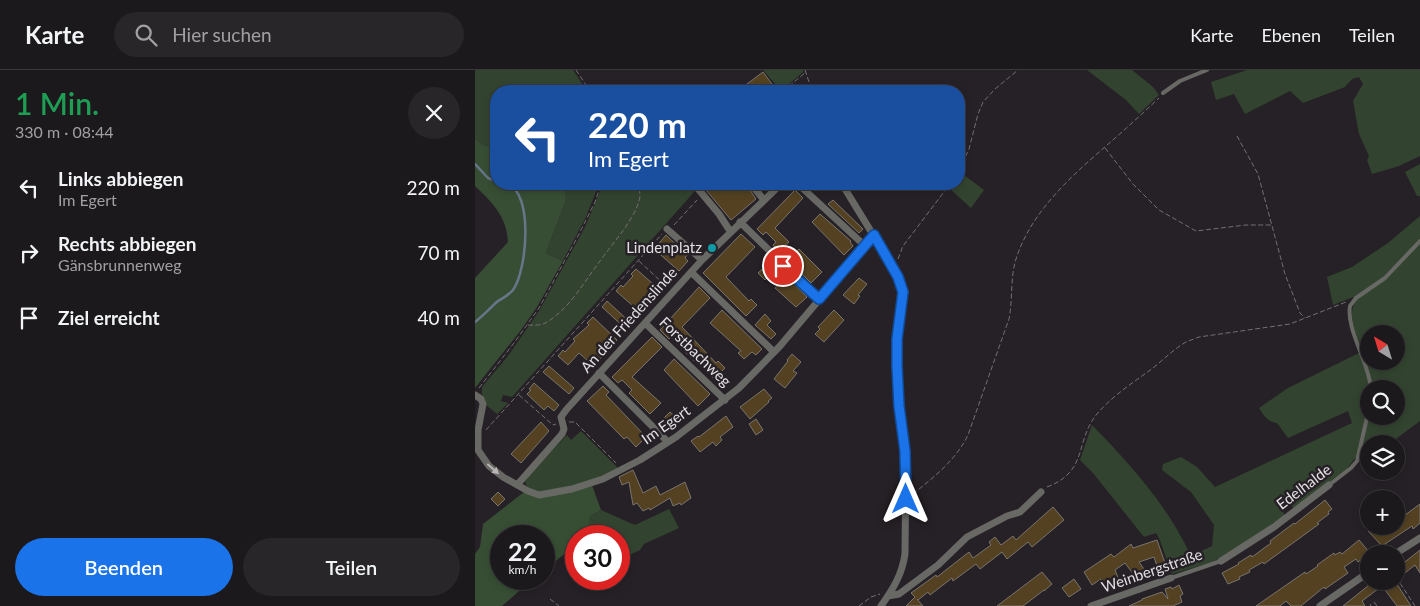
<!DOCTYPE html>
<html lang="de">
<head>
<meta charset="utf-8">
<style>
  :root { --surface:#1c191c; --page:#292629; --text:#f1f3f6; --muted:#a0a0a3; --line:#3a383b; --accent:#1a73e8 }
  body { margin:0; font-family:Lato,sans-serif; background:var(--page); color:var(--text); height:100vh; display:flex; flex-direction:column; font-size:19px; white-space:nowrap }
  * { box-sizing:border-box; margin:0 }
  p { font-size:16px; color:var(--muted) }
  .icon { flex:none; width:28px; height:28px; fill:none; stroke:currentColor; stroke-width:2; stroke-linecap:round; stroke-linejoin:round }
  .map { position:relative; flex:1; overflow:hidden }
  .sheet { display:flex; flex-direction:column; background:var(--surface); width:475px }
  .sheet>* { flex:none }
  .hud { position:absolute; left:15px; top:15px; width:475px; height:105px; border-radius:20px; box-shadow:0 2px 8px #0003,0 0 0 1px var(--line); background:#1a4fa0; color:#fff; overflow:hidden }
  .needle { width:32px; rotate:322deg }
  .fabs { position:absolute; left:885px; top:255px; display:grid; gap:10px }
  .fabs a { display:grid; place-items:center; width:45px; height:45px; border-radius:50%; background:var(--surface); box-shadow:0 2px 8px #0003,0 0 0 1px var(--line); font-size:25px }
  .speed { position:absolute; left:15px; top:455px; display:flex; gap:10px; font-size:25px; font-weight:700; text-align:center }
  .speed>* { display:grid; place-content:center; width:65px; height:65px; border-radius:50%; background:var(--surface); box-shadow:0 2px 8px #0003,0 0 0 1px var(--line); line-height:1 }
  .speed small { font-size:12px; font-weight:400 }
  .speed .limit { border:8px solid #d22; background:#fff; color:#111 }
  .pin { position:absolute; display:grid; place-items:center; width:42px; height:42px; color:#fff; margin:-21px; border:2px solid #fff; border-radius:50%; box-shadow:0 1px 5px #0007 }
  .me { position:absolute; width:55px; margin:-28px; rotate:0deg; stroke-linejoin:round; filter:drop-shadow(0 0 4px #0008) }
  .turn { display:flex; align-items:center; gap:18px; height:105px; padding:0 15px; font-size:22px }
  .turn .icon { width:65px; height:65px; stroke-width:2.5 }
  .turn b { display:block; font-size:35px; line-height:42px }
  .round { display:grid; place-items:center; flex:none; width:52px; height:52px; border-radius:26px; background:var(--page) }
  .headline { display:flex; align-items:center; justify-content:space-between; height:85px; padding:0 15px }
  h1 { font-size:30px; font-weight:600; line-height:38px; color:#1e9e55 }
  .primary-button { display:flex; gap:10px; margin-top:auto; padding:10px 15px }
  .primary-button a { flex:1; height:58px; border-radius:30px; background:var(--accent); color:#fff; font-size:20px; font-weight:600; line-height:58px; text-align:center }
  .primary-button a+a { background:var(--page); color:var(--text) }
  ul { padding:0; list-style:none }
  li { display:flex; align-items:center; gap:15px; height:65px; padding:0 15px }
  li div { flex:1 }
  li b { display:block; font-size:19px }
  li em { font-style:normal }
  header { display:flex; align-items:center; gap:30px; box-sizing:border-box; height:70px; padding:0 25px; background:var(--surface); border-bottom:1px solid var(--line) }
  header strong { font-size:24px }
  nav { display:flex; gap:28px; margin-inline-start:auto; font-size:18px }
  .search { width:350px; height:45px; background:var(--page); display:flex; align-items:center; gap:12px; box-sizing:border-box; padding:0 18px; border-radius:28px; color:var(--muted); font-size:19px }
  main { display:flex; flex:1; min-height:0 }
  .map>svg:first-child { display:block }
  .green { fill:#32442f; fill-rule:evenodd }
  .forest { fill:#374e34 }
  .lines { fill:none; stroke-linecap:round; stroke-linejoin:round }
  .stream { stroke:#687689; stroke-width:2.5 }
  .building { fill:#534122; stroke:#79746d }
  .path { stroke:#736f73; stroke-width:1; stroke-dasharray:5 2.5; stroke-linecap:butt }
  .service { stroke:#686864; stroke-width:4 }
  .minor { stroke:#686864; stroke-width:7 }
  .oneway { fill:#b8b5b7 }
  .route-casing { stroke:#114b97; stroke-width:12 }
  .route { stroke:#1a73e8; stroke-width:9 }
  .culture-dot { fill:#0f9aa8; stroke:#262126; stroke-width:2 }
  .labels { text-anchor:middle; stroke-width:5; stroke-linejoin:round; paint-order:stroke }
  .poi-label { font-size:15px; fill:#e3dfe3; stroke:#262126; text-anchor:end }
  .street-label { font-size:15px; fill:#e3dfe3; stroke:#262126 }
</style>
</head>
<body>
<header>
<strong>Karte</strong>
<div class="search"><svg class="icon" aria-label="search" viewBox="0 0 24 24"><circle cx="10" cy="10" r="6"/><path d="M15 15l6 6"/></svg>Hier suchen</div>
<nav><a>Karte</a><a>Ebenen</a><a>Teilen</a></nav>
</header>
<main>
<section class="sheet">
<div class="headline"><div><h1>1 Min.</h1><p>330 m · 08:44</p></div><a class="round"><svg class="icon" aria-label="close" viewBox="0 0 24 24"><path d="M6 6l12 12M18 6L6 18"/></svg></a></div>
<ul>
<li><svg class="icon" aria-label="left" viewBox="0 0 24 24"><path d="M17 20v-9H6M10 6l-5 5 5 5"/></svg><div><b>Links abbiegen</b><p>Im Egert</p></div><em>220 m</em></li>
<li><svg class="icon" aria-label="right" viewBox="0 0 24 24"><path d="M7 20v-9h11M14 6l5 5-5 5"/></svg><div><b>Rechts abbiegen</b><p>Gänsbrunnenweg</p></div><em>70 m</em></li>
<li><svg class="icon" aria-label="arrive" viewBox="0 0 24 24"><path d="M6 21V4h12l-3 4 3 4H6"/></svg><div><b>Ziel erreicht</b></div><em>40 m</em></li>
</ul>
<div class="primary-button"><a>Beenden</a><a>Teilen</a></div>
</section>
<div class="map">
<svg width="945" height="536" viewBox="0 0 945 536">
  <rect width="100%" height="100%" fill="#262126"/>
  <path class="green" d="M0,0h98l14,21h-91v56l-14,-2 -7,-7z
    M288,0h40v2l-22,19z
    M612,0h45l21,17 6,8 -20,19 -13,-14z
    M772,0h173v86l-21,10 -27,8 -5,-14 2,-4 -10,-22 -6,-33 10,-17 -4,-7 -7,2 -7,8 -42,16 -13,-12 -45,23 -11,-20 -18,6 -5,-18z
    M945,94v32h-3l-12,-24z
    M485,102l24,18 -13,18 -22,-20 3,-4h7z
    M90,114h34l-13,33 -23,44 -17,-8 20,-53z
    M128,114h85l7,7 -183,206 -9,-2 -2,6 7,2 -11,11 -11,-9 -4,-11v-7l26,-31 31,-45 46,-84z
    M945,146v205l-31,23h-20v15l-13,-2 -10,13 -52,39 -4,-5 -8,6 3,6 -72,46 -41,12 -13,-36 -3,-5 -12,4 -51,-64 -13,-13 12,-35c38,39 76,81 99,131l21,-10 2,-21 -23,-33 -29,-22 1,-6 18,-7 16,10 18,20 137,-64 -4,-12 -60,27 -11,-15c-9,-1 -13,-7 -18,-15l29,-20 75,-37c-6,-15 -17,-35 -7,-50l-3,-4 -20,8 -6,-28 25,-10 36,-24zM894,264h27v27h-27zM894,319h27v27h-27z
    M106,361l36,36v3c-17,7 -70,29 -87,19 -5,-4 -6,-7 -3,-13l40,-41 4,5z
    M194,439l10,19 -35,16 -4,6 -21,10v-24l-30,-1v-18l12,-7 34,15z"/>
  <path class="forest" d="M0,68l7,7 14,2v37h69l1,16 -20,53 17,8 -26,46 -16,23 -46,58v-110l33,-36c-1,-25 -16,-40 -33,-56z
    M117,415l9,25 -12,7v18l-13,1v9l-32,25v-34h-43v43h32l-31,27h-27v-52l5,-7 3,-23 41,-32 3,1z"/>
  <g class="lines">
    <path class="stream" d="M0,94l13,14 8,3
      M0,252c8,-6 15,-14 23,-21 5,-3 11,-6 15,-11 14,-19 21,-98 -6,-106"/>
  </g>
  <path class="building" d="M288,2l12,16 -4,3h-25l-3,-4z
    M226,114h45l10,15 -25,21z
    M320,120l8,8 -28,30 14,14 -9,8h-3l-4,-5 3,-3 -10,-10 -3,3 -6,-6z
    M358,130l30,29 -4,4 -31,-29z
    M345,144l31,27 -1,1 3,4 -9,9 -32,-33z
    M266,164l14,13 -29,30 23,24 2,-2 6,6 -11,11 -43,-43z
    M191,165l21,20 -2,3 3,3 -9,10 -25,-22z
    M324,179l23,23 -11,11 -23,-23z
    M296,191l6,7 -12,12 -7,-7z
    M161,199l25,22 -5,6 -6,-5 -9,10 6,5 -6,6 -25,-22 5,-6 2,2 10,-11 -2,-2z
    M312,206l20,21 -11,10 -21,-19z
    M384,208l8,6 -9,11 2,1 -6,8 -11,-9z
    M224,217l11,11 -28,29 34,36 2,-2 7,7 -11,11 -16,-16h-2l-25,-26 -2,2 -9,-9z
    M132,231l25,23 -5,6 -25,-23z
    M247,240l40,39 -6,6 -4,-3 -8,7 -6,-6 3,-2 -31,-28z
    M359,240l10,10 -20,22 -9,-8 5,-5 -2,-2z
    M290,244l6,7 -4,4 9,9 -5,5 -16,-14z
    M118,247l24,23 -5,6 -6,-5 -9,10 6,5 -6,6 -5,-5 -4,4 -9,-8 -11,12 -10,-9 5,-6 2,2 10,-11 -2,-2 16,-14 -2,-2z
    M177,267l10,10 -30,30 29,26 -11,11 -21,-21 3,-3 -10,-10 -4,3 -6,-6z
    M317,284l9,8 -8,9 4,2 -12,15 -11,-9 14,-18 -1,-1z
    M199,289l36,35 -12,12 -34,-36z
    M74,296l25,22 -5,6 -26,-22z
    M59,313l25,22 -5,6 -6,-5 -4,4 -17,-16 4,-4 -2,-1z
    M128,316l6,6 -3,3 40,42 -10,10 -9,-10 -3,2 -37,-38z
    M289,319l8,9 -4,3 1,1 -19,17 -10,-12z
    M195,342l7,6 -11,11 -7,-6z
    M251,346l7,11 -13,10 2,3 -6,6 -3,-4 -13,10 -9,-11 7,-5 1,1z
    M281,349l7,11 -7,5 -7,-11z
    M66,352l8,9 -28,32 -10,-9z
    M158,400l10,23 13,-7 4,9 25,-13 6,16 -10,7 -1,-2 -7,3 -3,-8 -20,12 -1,-2 -6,3 -6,-8 -4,2 -4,-23 -7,3 -3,-8z
    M23,422l7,7 -7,7 -7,-7z
    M850,430l7,9 -4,3 1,2 -12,9 2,1 -55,40 -1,-2 -14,8 1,2 -11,5 1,2 -12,5 -6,-11 17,-9 -1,-1 13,-8 1,2 19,-14 -1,-2 24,-18 1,1z
    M945,434v19l-7,6 -1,-3 -30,20 -14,-15 7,-5h21v-15l5,7z
    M578,437l11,13 -32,27 -4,-5 -21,17 -5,-7 -22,17 -4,-5 -23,17 -1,-3 -22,17 -2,-3 -10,8 -1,-1 6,7h-17l9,-9 -4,-4 25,-18 1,2 32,-25 4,6 18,-13 -2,-3 6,-5 6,8 12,-9 3,4z
    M682,470l8,23 2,-1 3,6 -11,4 -5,-15 -15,5 5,7 -3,3 2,2 -6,5 -12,-16 -10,7 6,15 -16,7 -4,-13 -9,6 -8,-13 27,-18 3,3 17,-13 2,4z
    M884,470l11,13 -12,9 -2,-3 -12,8 4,6 -23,16 -1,-2 -23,19h-10l-5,-5 -6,5h-24l49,-34 1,2 12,-8 -1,-1 17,-12 1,2 5,-3 2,2z
    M945,480v23l-5,-8 -14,11 -5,-7z
    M567,502l10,12 -8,7v-1l-21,16h-26z
    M599,509l7,10 -12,8 -7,-9z
    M899,511h21l16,25h-14l-15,-20 -20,15 3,5h-22z
    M704,515l4,9 -3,2 2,6 -9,4h-44l13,-6v-1l20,-7 6,7 -3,-10 6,-2 1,2z"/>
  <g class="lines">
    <path class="path" d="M101,0l14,21
      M330,0l7,21
      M308,21l23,-19
      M762,66l21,38 27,100 15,39 5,5
      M630,78l28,36 26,26 37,21 50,-6h26
      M484,100l10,-21 9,-35 5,-12 12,-13 23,-19
      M199,155l23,-25
      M423,189l5,-13 47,-62
      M164,191l28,26
      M53,255c6,0 13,1 19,-3 23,-14 37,-40 53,-61 11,-16 39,-46 40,-66 0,-4 -2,-8 -4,-11
      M4,318l35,-45 25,-35 39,-72 17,-34 6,-18
      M44,325l34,30 3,-1
      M94,352h6l41,41
      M11,360l176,-196
      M572,417c42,-16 27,-45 50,-73 15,-18 37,-32 56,-46 11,-9 21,-19 33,-26l13,-5 91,-13 56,-22
      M438,424c21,-17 43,-34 55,-59l41,-116c4,-20 1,-41 7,-60 16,-50 59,-86 98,-120 15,-13 30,-27 45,-41
      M921,507l19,29
      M75,529l9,7
      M899,532l3,4
      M895,534l1,2
      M384,536l12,-9 9,-3"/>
    <path class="service" d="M688,23l17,-12 27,-11
      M896,319c-2,-27 -25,-59 -21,-83l6,-8 29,-20 35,-37
      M854,415l22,-17 6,-7 12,-52
      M696,508l50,-17"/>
    <path class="minor" d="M219,114l25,30 11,17
      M276,114l13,16
      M323,114l66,61
      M367,114l52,85 6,14 3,12 -6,44 -1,26 3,41 7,52 -1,96c-3,21 -12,35 -24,52
      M265,152l79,77
      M192,159l35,31
      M216,202l83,80
      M170,253l80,77
      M124,303l69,69
      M0,325l6,4 2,5 -5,26v20l11,16 14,11 25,14 11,4 33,-6 31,-10 37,-19 36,-23 63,-49 41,-42 94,-111
      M42,415l45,-51 2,-5 -3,-12 5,-7 136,-150 79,-76
      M920,484l25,-16
      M746,491l53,-34 55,-42
      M413,526l11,-2 39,-29 29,-28 40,-21 13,-4 21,-20
      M616,536l80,-28
      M845,536l49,-34"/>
  </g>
  <defs><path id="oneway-solid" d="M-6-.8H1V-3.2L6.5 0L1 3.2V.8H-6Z" transform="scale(1.25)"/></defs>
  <use class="oneway" href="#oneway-solid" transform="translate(18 399) rotate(41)"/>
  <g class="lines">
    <g class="route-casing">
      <path id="route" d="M308,196l36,33 55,-64 24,42 5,15 -6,47v27l2,40 6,45 1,48"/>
    </g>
    <use href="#route" class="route"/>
  </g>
  <circle class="culture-dot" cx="237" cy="178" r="5"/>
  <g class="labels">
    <g class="poi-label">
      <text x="227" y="183">Lindenplatz</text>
    </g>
    <g class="street-label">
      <text transform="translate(154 250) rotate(-48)" y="5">An der Friedenslinde</text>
      <text transform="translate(220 282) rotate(44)" y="5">Forstbachweg</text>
      <text transform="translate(191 355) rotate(-35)" y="5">Im Egert</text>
      <text transform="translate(829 417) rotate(-37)" y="5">Edelhalde</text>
      <text transform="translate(677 501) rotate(-19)" y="5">Weinbergstraße</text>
    </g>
  </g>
</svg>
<div class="fabs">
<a><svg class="needle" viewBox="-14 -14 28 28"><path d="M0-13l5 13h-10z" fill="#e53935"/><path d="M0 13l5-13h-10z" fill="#a0a0a3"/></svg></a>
<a><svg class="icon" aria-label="search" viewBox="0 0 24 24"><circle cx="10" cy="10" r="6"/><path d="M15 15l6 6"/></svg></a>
<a><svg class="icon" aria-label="layers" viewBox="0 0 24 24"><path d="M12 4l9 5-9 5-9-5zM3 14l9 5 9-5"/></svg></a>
<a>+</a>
<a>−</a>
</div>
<div class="speed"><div>22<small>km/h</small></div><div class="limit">30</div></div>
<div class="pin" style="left:308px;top:196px;background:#d93025"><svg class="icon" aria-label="arrive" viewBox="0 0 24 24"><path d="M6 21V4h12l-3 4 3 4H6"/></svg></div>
<svg class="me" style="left:431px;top:429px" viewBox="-20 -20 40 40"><path d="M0-17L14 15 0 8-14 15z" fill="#1a73e8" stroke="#fff" stroke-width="4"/></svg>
<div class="hud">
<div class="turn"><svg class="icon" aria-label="left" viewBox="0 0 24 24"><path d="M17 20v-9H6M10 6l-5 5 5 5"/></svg><div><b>220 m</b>Im Egert</div></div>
</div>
</div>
</main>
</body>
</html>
